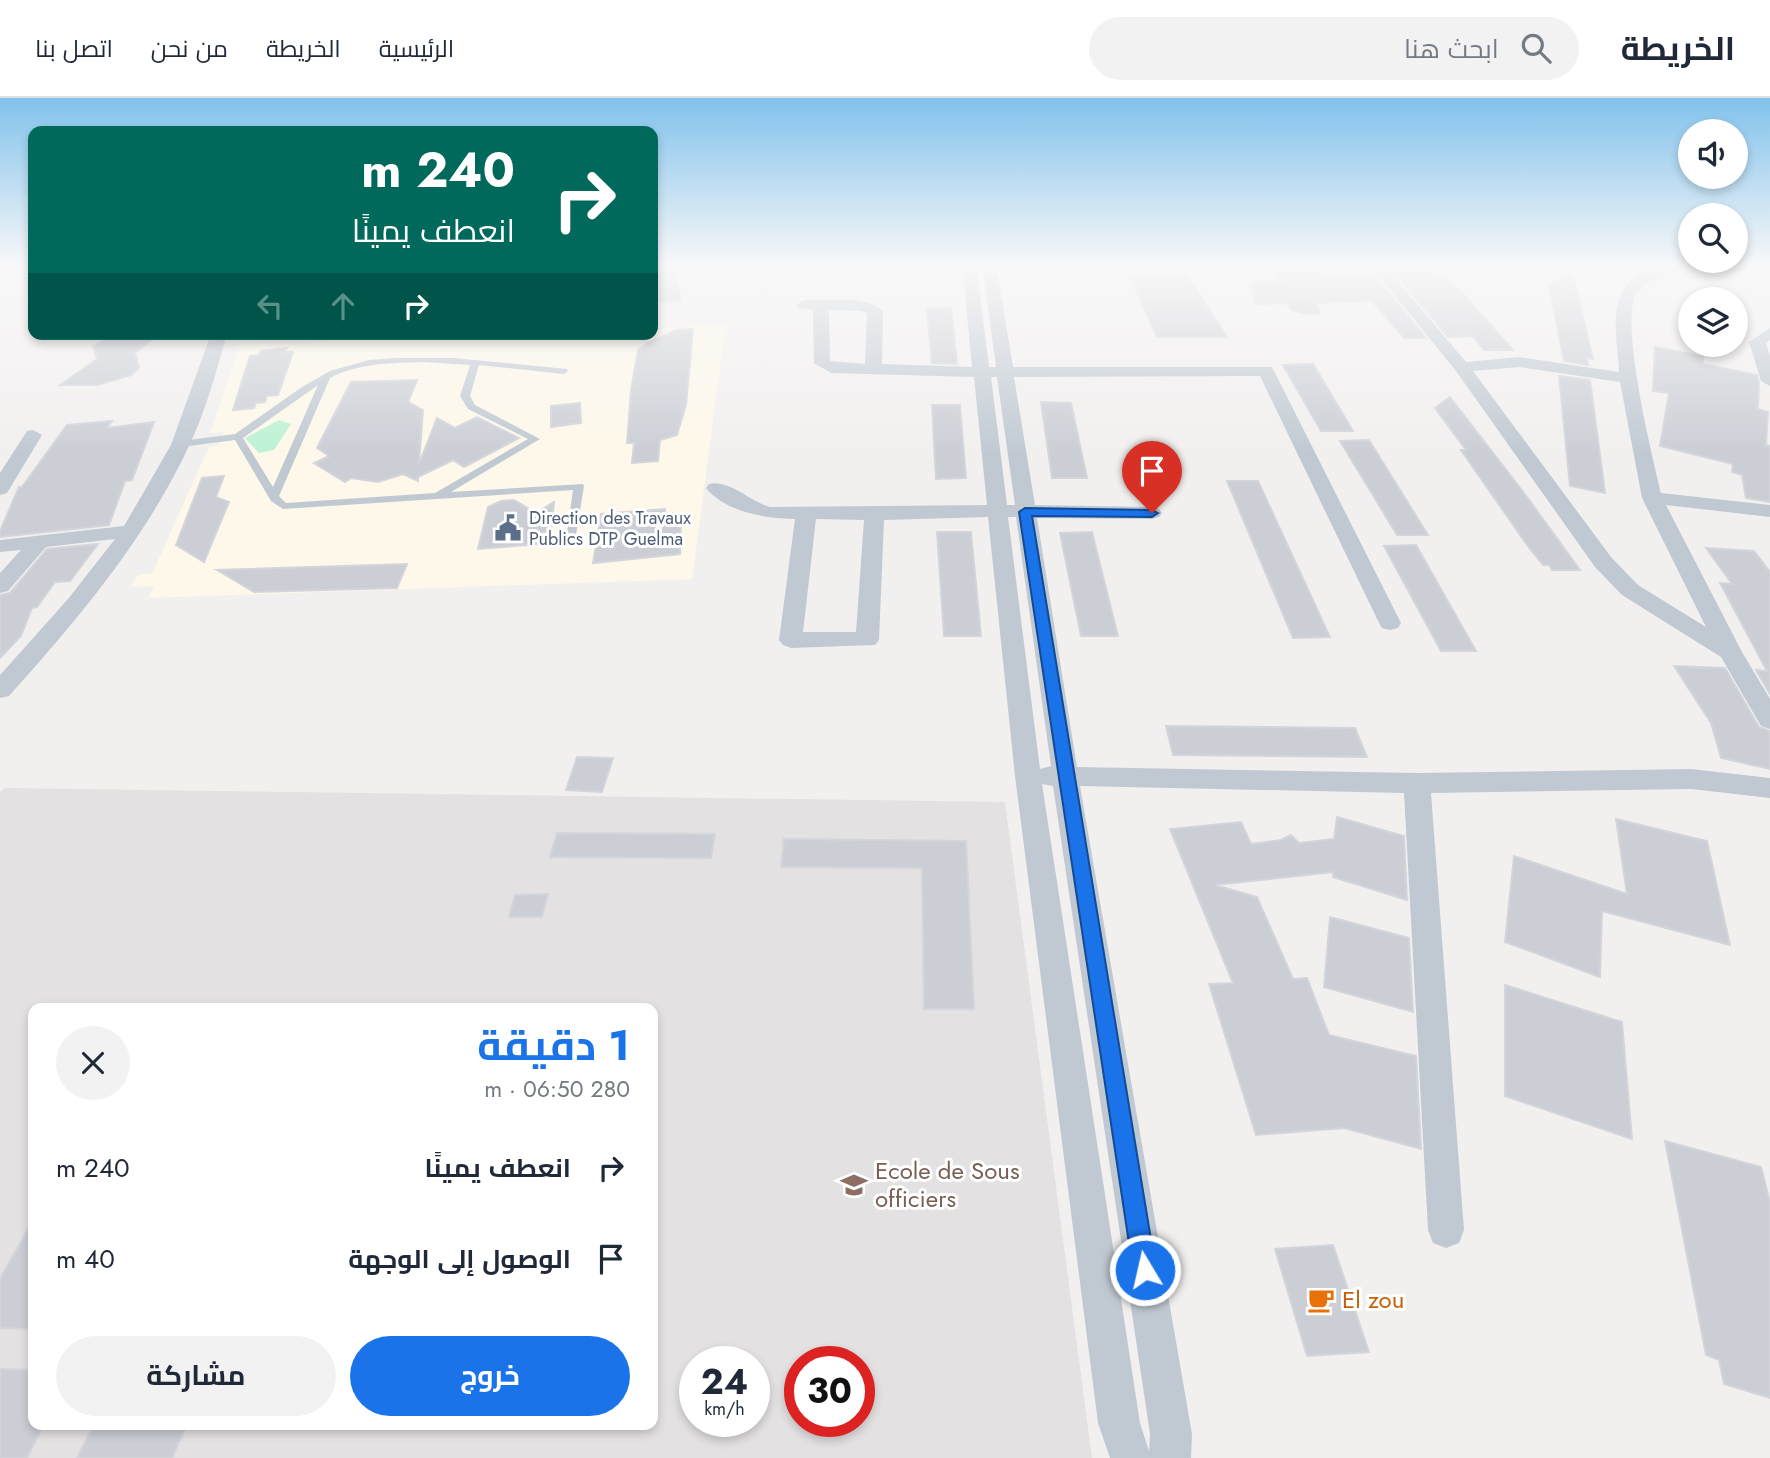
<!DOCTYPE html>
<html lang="ar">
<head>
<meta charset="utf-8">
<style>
  :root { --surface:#fff; --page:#f2f2f3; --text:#1f2937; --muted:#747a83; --line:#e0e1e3; --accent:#1a73e8 }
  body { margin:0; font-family:Jost,Cairo,sans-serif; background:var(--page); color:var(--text); direction:rtl; height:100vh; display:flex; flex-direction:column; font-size:26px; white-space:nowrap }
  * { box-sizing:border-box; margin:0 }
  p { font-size:23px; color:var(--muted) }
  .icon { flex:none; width:38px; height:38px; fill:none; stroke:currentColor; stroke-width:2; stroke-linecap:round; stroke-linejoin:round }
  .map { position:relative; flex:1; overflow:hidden; direction:ltr }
  .side { position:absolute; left:28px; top:905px; width:630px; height:427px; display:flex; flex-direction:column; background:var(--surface); border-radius:14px; box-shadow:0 4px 10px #0003; direction:rtl }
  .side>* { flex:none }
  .hud { position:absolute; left:28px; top:28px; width:630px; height:214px; border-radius:14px; box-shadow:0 4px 10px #0003; direction:rtl; background:#00695c; color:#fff; overflow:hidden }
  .fabs { position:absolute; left:1678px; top:21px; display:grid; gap:14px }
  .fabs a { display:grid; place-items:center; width:70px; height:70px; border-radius:50%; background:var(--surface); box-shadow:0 4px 10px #0003; font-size:35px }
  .speed { position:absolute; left:679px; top:1248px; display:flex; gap:14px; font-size:35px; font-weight:700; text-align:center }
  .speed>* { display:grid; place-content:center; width:91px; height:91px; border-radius:50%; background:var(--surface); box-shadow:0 4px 10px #0003; line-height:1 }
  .speed small { font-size:18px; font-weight:400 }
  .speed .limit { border:10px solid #d22; background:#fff; color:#111 }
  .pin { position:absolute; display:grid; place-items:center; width:60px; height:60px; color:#fff; margin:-72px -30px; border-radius:50% 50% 50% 0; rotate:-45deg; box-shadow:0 0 7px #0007 }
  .pin .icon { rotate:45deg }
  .me { position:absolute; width:77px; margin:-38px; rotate:351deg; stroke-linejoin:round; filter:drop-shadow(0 0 5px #0008) }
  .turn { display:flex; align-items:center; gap:24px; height:147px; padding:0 28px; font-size:32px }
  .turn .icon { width:91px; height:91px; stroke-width:2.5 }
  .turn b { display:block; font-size:49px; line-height:60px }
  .lanes { display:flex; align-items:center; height:66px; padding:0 28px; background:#0003; justify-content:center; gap:35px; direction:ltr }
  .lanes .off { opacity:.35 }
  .round { display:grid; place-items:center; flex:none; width:74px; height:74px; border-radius:37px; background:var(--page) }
  .head { display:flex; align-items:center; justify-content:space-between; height:119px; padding:0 28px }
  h1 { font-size:42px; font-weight:700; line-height:52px; color:var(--accent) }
  .cta { display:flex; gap:14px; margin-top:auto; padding:14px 28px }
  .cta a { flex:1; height:80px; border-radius:42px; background:var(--accent); color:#fff; font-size:28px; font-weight:700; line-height:80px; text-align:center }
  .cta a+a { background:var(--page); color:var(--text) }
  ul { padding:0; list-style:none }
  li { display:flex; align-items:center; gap:21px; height:91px; padding:0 28px }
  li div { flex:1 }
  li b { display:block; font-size:26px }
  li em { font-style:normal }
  header { display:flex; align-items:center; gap:42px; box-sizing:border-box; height:98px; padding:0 35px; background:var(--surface); border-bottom:2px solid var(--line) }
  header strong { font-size:33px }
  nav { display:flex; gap:38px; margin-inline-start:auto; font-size:24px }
  .search { width:490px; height:63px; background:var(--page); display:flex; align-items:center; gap:18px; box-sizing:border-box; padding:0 24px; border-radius:38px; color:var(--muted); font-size:26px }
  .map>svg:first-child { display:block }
  .commercial { fill:#fdf8e9 }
  .education { fill:#e3e1e1; fill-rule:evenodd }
  .green { fill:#bcf2d3 }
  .building { fill:#cbced5; stroke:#d3d5db; stroke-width:2 }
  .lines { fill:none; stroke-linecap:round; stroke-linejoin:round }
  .service { fill:#c0c9d2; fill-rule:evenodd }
  .minor { fill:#c0c9d2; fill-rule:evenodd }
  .route { fill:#1a73e8; stroke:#114b97; stroke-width:2 }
  .labels { text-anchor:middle; stroke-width:6; stroke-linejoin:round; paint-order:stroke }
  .far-service-label { font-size:18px; fill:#4e5e75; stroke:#fff; text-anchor:start }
  .near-education-label { font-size:24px; fill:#785e54; stroke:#fff; text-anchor:start }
  .near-food-label { font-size:24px; fill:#c56008; stroke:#fff; text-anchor:start }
</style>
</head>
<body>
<header>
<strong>الخريطة</strong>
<div class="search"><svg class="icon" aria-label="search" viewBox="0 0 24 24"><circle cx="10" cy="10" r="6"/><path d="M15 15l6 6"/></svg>ابحث هنا</div>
<nav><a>الرئيسية</a><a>الخريطة</a><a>من نحن</a><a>اتصل بنا</a></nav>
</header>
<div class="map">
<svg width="1770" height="1360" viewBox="0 0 1770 1360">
  <rect width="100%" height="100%" fill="#f2f0ef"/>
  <path class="commercial" d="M726,226l-34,255 -544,19 6,-12 -24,1 9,-13h13l57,-127 10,-2 4,-13 -13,1 30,-88 216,-11h197v-5z"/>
  <path class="education" d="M5,690l1000,14 87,656h-1092v-666zM33,910h620v416h-620zM695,1264h59v59h-59zM800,1264h59v59h-59z"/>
  <path class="green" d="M279,322l12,4 -17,26 -15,3 -14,-15z"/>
  <path class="building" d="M653,166h21l7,37 -28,1z
    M1268,166h49l8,11 52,-2 -1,4 50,61h-22l-32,-37 -56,2 4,10 -14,1 -14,-4 -6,-7 -30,1 -5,-22 29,-1z
    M1572,172l21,89 -6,-1 1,7 -24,-4 -15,-76z
    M1430,173l9,7h10l64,72h-29l-11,-14 -25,1 -54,-65z
    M1187,178l40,61h-70l-27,-60z
    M927,210h24l6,56 -25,-1z
    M693,231l-7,76 -9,30 -17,5 -2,21 -26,2 2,-20h-7l4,-53 7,-40 11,-8 28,-12z
    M115,236h44l-24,19 4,15 -8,7 -34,10h-37l37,-26 -4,-13z
    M1655,249l48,9v8l54,11 2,8 -1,26 10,3 -2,33 4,1v56l-24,-4 -4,-23 -10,-3 1,-8 -73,-18 9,-53 -16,-2z
    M287,250l-2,4h8l-15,43 -11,1 -2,6 -9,1 -2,5 -21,2 17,-54 9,-1 2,-4z
    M1313,266l40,67h-32l-38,-66z
    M1559,278l31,4 15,113 -35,-7z
    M417,282l-9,22 15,8 -4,54 18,-46 18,10 22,-11 42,21 -55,29 -11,-7 -35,17v4l-15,-7 -25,8 -27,-4 -6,4 -31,-19 15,-7 -12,-8 34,-66z
    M1450,299l77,100 53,73h-28l-3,-5h-6l-16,-20 -66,-95h5l-31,-42z
    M1041,304l30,1 16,75h-35z
    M580,305l1,20 -30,4v-21z
    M932,307h28l6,73 -30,1z
    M112,323l-5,7 47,-6 -22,58 -7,1 -16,44 -109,12v-6l19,-44h3l45,-62z
    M1369,342l59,95h-31l-57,-94z
    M224,378l-8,21 13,5 -25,60 -28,-17 26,-67z
    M1227,383h31l72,156 -37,1z
    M514,402l22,13 18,-11 -3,31 -10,1 -2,10 -61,5 10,-42 13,-6z
    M665,411v4h9v6l7,-1 -1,36 -87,9 8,-49z
    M937,434h34l10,104h-37z
    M1092,434l26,104h-37l-21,-103z
    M98,446l-28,37 -15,1 -18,25 -5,1 -11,28 -21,22v-63l10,-2 37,-44z
    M1416,447l60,106h-35l-57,-105z
    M1706,450l48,3 16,21v122l-14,-24 11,1 -47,-88 12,1z
    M407,466l-10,24 -143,4 -37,-22z
    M1674,568l51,2 34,59 11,4v38l-49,-11 -10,-35z
    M1166,628l189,2 12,29 -194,-2z
    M577,659l36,1 -11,34 -36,-2z
    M1337,719l67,19 3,64 -74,-23v-5l-118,13 42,12 36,82 14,-1 22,57 87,21 5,93 -77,-21 -88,7 -47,-151 24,-1 -63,-154 71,-7 10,22 30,-4 10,-5 8,8 35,-4z
    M1616,721l91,22 23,104 -128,-34 -2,66 -95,-35 9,-86 113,38z
    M557,735l158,1 -4,24 -161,-1z
    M784,741l182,2 8,168h-50l-2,-141 -141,-1z
    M548,796l-6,23h-33l6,-22z
    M1330,819l79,21 4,74 -89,-25z
    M1505,887l117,37 10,117 -127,-43z
    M1665,1043l96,26 9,35v196l-46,-14 -5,-24 -13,-5z
    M33,1122v109l-33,-1v-49z
    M1333,1147l36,107 -62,4 -32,-107z
    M0,1271l33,1v54h11l-17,34h-27z
    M94,1326h47l44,5 -13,29h-95z"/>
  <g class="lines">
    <path class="service" d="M396,260h58l113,11 1,2 -4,3 -85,-9 -9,31 5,9 65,34 -89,53 132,-8 1,2 -8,49 -4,1 -5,-3 6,-43 -290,19 -12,-8 -36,-61 -54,7 -5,-3 5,-3 54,-7 67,-47 28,-16 39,-11zM424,264l46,3 -10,31 8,13 60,30 -93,54 -149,10 -7,-7 51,-118c29,-15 62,-15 94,-16zM318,287l-45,102 -30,-49z"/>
    <path class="minor" d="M962,166h14l13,103h7l-14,-103h14l17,103h259l129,256 -3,5 -8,2 -8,-2 -3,-5 -119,-247 -246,1 21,128 117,2 7,2 3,4 -3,4 -7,2 -115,-1 40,249 340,6 274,-4 79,9v20l-79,-9 -260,4 33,437 -5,13 -13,5 -13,-5 -5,-13 -24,-437 -324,-7 112,648 -1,24h-81l-12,-35 -83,-647 -27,-259 -104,3 -5,120 -4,5 -84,3 -8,-3 -4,-5 16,-121c-28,0 -70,-7 -89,-31l3,-4c20,-5 42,18 61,23l217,-2 -13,-128 -143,-4 -17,-10 -1,-53 -14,-2 -3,-3 8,-5c23,1 62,-6 79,11l-1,53 90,3zM829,212l31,1 7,2 -2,51 -35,-3zM991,279h6l18,128h-8zM1008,419h8l35,249 -11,3zM816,421l48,1 -8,112h-53zM1042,686l11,2 97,648 -1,17 -9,-28z
      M1666,166h18c-12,13 -34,13 -46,27 -21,25 15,167 23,202l109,12v12l-104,-12 76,147 28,47v30l-9,-3 -40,-69 -99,-62 -27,-28 -139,-196 -78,-96 7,-4 5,1 76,90 53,-5 100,15c-1,-31 -13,-74 16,-94 9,-6 21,-10 31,-14zM1519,269l101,15 22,116 64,129 -68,-42 -27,-28 -138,-186z
      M1770,230v12l-4,3 4,13v30l-9,-5 -12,-39z
      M211,236h16c-11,38 -21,76 -38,112 -44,94 -111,173 -180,250l-9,2v-23l68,-76 47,-60 -69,8 -38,44 -8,2v-20l21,-23 -21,2v-12l124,-14 47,-81z
      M33,332l9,5 -35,58 -7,2v-22l27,-42z"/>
  </g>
  <linearGradient id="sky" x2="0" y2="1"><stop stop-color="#81c2ec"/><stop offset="0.47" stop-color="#f9f8f8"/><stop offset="1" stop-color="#f9f8f8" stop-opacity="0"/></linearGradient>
  <rect width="1770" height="356" fill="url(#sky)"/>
  <path class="route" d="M1025,410l127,2 6,3 -6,4 -120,-1 124,754 -3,8 -8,3 -8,-3 -4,-8 -114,-758z"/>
  <defs>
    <g id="civic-bare" transform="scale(2.1)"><path d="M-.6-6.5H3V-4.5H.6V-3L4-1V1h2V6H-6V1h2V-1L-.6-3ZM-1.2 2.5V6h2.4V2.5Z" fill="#5c6f8a" stroke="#fff" stroke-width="2.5" paint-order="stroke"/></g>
    <g id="university-bare" transform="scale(2.1)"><path d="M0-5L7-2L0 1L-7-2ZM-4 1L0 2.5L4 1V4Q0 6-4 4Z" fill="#8d6e63" stroke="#fff" stroke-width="2.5" paint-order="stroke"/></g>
    <g id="cafe-bare" transform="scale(2.1)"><path d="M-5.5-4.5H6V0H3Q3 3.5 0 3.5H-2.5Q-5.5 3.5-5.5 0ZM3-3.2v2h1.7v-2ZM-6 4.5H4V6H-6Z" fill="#e8710a" stroke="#fff" stroke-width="2.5" paint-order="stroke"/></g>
  </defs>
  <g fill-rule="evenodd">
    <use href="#civic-bare" x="508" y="430"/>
    <use href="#university-bare" x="854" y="1087"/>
    <use href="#cafe-bare" x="1321" y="1202"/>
  </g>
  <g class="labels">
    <g class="far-service-label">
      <text x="529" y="426">Direction des Travaux<tspan x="529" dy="21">Publics DTP Guelma</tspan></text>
    </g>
    <g class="near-education-label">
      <text x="875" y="1081">Ecole de Sous<tspan x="875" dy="28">officiers</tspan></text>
    </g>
    <g class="near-food-label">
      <text x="1342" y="1210">El zou</text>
    </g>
  </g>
</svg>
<div class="fabs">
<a><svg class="icon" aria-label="sound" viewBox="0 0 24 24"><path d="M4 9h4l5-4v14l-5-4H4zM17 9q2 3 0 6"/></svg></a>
<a><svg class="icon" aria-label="search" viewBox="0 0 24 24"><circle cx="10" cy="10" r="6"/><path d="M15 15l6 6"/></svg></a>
<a><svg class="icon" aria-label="layers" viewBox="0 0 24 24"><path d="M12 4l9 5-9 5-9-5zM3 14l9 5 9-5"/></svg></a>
</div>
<div class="speed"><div>24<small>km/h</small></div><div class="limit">30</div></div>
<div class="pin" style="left:1152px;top:415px;background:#d93025"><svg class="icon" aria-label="arrive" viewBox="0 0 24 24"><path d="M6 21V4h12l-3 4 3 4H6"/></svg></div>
<svg class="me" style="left:1145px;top:1172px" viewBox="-20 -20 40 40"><circle r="17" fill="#1a73e8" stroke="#fff" stroke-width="3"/><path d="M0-11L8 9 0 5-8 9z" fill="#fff"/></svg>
<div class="hud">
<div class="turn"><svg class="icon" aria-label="right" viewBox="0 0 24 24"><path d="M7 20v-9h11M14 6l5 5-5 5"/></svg><div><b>240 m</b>انعطف يمينًا</div></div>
<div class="lanes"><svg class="icon off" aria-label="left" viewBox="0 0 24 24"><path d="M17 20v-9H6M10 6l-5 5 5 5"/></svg><svg class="icon off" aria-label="ahead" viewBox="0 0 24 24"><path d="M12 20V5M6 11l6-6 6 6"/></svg><svg class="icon" aria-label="right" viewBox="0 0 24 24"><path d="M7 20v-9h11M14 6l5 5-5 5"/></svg></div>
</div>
<section class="side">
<div class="head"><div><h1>1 دقيقة</h1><p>280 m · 06:50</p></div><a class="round"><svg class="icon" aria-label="close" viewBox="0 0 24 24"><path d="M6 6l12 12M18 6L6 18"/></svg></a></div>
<ul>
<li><svg class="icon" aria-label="right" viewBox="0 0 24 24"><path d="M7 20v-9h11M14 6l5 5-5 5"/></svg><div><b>انعطف يمينًا</b></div><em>240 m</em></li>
<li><svg class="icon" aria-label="arrive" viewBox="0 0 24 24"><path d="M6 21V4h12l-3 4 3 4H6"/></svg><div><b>الوصول إلى الوجهة</b></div><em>40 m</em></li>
</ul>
<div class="cta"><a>خروج</a><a>مشاركة</a></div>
</section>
</div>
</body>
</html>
